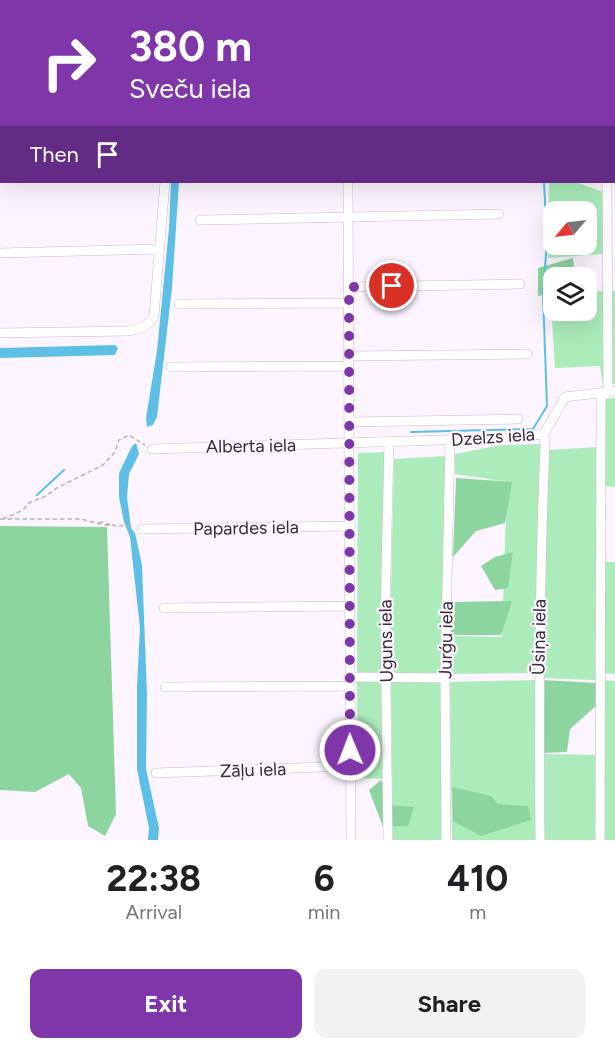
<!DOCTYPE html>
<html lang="en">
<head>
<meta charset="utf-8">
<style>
  :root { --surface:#fff; --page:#f2f2f2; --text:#202124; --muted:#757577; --accent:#7e36a8 }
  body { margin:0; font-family:Figtree,sans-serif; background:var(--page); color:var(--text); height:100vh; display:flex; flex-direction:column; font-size:22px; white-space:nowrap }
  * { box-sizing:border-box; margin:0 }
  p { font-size:20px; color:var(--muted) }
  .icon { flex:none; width:33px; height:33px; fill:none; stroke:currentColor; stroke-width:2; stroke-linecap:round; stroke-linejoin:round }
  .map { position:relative; height:840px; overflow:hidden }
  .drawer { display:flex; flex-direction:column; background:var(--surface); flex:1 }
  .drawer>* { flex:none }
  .hud { position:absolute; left:0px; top:0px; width:615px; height:183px; box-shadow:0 6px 24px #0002; background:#7e36a8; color:#fff; overflow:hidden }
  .needle { width:39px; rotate:242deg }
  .controls { position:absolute; left:543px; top:201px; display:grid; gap:12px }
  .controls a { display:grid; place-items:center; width:54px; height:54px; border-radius:12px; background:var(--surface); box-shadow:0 6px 24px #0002; font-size:30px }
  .pin { position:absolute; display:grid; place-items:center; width:51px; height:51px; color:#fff; margin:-26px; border:3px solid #fff; border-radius:50%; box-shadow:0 2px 6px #0007 }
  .me { position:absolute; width:66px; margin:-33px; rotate:359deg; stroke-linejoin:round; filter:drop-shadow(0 0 4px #0008) }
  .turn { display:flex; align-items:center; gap:21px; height:126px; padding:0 30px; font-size:27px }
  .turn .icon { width:78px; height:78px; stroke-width:2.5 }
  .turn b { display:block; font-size:42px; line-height:51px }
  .then { display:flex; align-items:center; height:57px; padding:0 30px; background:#0003; gap:12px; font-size:22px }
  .eta { display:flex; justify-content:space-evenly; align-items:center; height:102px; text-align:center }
  .eta b { font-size:36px; font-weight:700; line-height:42px }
  .action { display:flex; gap:12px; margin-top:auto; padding:12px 30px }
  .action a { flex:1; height:69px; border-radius:12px; background:var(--accent); color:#fff; font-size:24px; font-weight:700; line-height:69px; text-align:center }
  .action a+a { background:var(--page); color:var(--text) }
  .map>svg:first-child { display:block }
  .green { fill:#abecba; fill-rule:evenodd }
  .forest { fill:#8dd59e }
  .water { fill:#5dbfe5 }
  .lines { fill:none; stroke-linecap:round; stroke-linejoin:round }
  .stream { stroke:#5dbfe5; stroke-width:2 }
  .minor-casing { stroke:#ccb9d1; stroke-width:10 }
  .path { stroke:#b8b1ba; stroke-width:1.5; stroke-dasharray:4.5 3; stroke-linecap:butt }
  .minor { stroke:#fff; stroke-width:9 }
  .route { stroke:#7e36a8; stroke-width:10; stroke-dasharray:0 18 }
  .labels { text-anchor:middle; stroke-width:4.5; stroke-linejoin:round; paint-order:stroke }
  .street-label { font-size:18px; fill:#342d36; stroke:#fcf4fe }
</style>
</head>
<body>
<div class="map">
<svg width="615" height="840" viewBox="0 0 615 840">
  <rect width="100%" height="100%" fill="#fcf4fe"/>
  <path class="green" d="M549,182h27l27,10v62l-55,4zM554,212h32v32h-32z
    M550,288l3,1 1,21h32l1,-19h28v93h-12l-3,-18 -45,2z
    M615,398v89l-11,-1 1,-87z
    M543,444l-8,229 -84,1v-38l51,1 4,-125 4,-30 -55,-8v-20l46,-9z
    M597,447l-2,233 -55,-2 9,-228z
    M386,452l-4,221 -25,-1 1,-219z
    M447,456l-5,214 -2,3 -51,1 5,-215z
    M604,562h11v112l-13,-1z
    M535,680l1,160h-84l-2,-158z
    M603,680l12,1v159h-12z
    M357,681h26l1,98 -26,-1z
    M391,682l51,1 1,157h-50z
    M543,754l53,1v85h-52z"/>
  <path class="forest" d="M573,258l2,19 -21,1 -1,15 -15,3v-28z
    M456,478l56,4 -7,41 -29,8 -23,26z
    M0,526l107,1 9,287 -11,22 -17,-10 -7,-38 -12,-14 -34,18 -35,-2z
    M513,552l-5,36 -13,2 -14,-24 14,-9z
    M512,601l-11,34h-50l1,-33z
    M543,680l53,3v23l-26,23 -3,23 -25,1z
    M381,780l9,25 24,2 -6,19 -25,1 -14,-37z
    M452,787l39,9 7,8 30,2 3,14 -50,16 -28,-15z"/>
  <path class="water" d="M171,182h8l-7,106 -15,129 -4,8 -6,2 -1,-9 11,-67 12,-123z
    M115,345l3,3 -3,7 -115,3v-10z
    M136,443l3,11 -10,20 -2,23 4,31 4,5 7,32 5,128 -1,76 13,59 -1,12h-10l1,-12 -12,-59v-83l3,-58 -10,-91 -6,-15 -5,-25v-24l13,-27z"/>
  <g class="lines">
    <path class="stream" d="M534,0v2
      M411,432l122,-3 14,-23 -4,-112 4,-53 -3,-59
      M37,495l27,-25"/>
    <g class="minor-casing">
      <path id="minor" d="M348,0v2
        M173,2v-2
        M0,16h2
        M0,94l2,-1
        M0,171h2
        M348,182c2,219 0,439 3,658
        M200,220l299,-6
        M0,253l160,-4
        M349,287l171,-3
        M179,304l170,-1
        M0,333l128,-2c12,-2 20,-4 26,-15l11,-134
        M349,356l179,-2
        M171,367l178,-1
        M350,422l168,-3
        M544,434l21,-37 50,-6
        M152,449l353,-11 39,-4
        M142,529l209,-3
        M164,608l185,-2
        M349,677l96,1
        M165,687l184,-1
        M156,773l194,-7
        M388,840l-3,-225 4,-172
        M446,840l-1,-162 5,-238
        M540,840c-1,-131 -1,-262 5,-393l-1,-13
        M600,840l1,-443 7,-5 -1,-210"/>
    </g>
    <path class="path" d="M0,519h81l23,6 29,1
      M3,519l20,-9 7,-8 14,-5 13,-9 46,-23 12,-13 4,-12 10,-5 16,10
      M99,523l3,-1 9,3"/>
    <use href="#minor" class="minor"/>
  </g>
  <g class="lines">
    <path class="route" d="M350,750l-1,-463 43,-1"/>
  </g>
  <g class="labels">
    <g class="street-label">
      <text transform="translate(493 437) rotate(-4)" y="6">Dzelzs iela</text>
      <text transform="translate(251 446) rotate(-1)" y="6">Alberta iela</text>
      <text transform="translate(246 528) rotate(-1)" y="6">Papardes iela</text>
      <text transform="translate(539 637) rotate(-89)" y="6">Ūsiņa iela</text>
      <text transform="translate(446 640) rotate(-89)" y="6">Jurģu iela</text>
      <text transform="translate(386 641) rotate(-91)" y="6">Uguns iela</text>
      <text transform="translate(253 770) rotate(-2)" y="6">Zāļu iela</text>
    </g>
  </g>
</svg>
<div class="controls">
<a><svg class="needle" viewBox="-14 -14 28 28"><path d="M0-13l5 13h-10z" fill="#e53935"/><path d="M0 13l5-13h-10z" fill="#757577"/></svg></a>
<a><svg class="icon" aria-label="layers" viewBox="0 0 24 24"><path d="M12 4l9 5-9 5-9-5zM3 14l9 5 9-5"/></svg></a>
</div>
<div class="pin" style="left:392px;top:286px;background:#d93025"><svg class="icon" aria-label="arrive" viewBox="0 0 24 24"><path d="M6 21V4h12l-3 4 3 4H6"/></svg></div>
<svg class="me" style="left:350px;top:750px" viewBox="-20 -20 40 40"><circle r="17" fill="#7e36a8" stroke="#fff" stroke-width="3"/><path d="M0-11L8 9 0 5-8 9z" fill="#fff"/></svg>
<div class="hud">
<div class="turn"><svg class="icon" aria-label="right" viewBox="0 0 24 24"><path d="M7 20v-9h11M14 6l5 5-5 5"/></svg><div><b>380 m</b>Sveču iela</div></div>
<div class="then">Then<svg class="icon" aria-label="arrive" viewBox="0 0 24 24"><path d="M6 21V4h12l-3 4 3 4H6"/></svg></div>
</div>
</div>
<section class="drawer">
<div class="eta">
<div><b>22:38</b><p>Arrival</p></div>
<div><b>6</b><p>min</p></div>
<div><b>410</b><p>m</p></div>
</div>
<div class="action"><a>Exit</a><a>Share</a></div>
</section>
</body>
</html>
